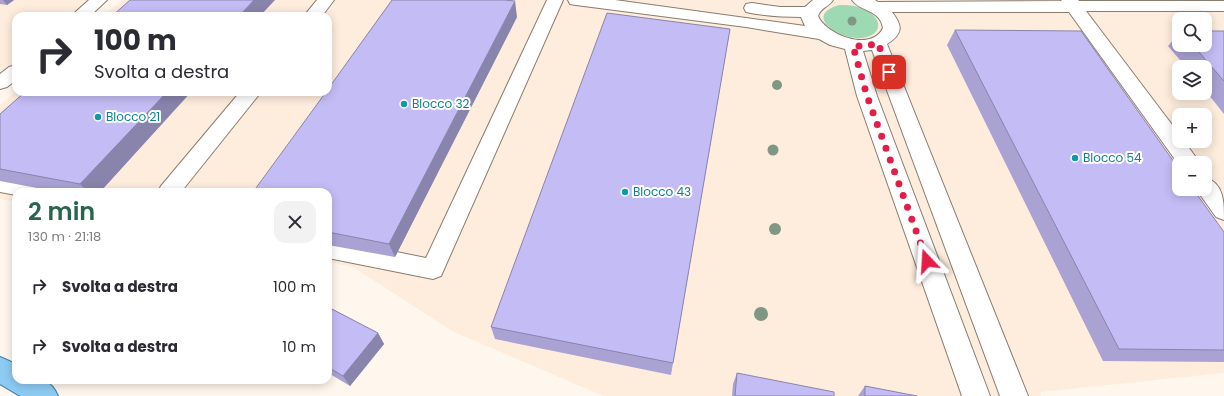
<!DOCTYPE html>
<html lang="it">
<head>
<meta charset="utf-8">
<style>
  :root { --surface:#fff; --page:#f2f2f3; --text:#2b2b33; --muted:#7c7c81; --accent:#29644e }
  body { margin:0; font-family:Poppins,sans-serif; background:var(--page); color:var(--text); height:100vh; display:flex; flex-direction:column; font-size:15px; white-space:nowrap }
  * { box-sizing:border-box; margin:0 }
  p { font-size:13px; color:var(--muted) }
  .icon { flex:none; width:22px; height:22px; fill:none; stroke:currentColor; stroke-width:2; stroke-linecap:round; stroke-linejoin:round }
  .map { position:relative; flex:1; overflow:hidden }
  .drawer { position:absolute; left:12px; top:188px; width:320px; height:196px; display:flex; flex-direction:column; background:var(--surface); border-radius:12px; box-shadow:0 2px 10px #0003 }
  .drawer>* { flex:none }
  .hud { position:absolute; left:12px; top:12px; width:320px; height:84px; border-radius:12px; box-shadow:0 2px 10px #0003; background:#fff; color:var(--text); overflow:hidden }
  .controls { position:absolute; left:1172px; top:12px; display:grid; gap:8px }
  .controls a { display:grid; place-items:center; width:40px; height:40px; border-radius:8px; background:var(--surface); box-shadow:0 2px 10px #0003; font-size:20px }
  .pin { position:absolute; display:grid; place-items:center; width:34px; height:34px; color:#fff; margin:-17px; border-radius:8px; box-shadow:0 2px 6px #0006 }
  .me { position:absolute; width:44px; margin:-22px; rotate:340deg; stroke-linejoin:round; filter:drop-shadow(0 0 3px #0008) }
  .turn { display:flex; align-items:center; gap:14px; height:84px; padding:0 16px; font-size:18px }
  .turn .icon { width:52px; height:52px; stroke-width:2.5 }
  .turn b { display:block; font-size:28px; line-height:34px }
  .round { display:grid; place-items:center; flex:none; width:42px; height:42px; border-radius:12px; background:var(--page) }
  .head { display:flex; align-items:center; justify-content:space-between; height:68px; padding:0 16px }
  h1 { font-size:24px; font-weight:600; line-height:30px; color:var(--accent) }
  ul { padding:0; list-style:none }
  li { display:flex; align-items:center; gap:12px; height:60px; padding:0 16px }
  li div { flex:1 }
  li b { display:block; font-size:15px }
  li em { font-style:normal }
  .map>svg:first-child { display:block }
  .built { fill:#feeddd; fill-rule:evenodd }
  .green { fill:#9dd9b2 }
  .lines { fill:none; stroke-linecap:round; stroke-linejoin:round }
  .minor-casing { stroke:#897c6f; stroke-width:2 }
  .major-casing { stroke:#3e7fa9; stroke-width:2 }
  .minor { fill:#fff; fill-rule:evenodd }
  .major { fill:#8dcbf3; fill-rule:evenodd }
  .tree { fill:#7e9884 }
  .wall { fill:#a9a2d3 }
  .shaded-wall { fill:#8984ac }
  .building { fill:#c4bcf5; stroke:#8984ac }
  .route { stroke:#e11d48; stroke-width:7; stroke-dasharray:0 12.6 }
  .culture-dot { fill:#0f9aa8; stroke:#fff; stroke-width:1.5 }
  .labels { text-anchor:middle; stroke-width:4; stroke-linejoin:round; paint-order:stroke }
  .culture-label { font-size:12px; fill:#0d838f; stroke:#fff; text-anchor:start }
</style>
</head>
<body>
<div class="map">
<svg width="1224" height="396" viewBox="0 0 1224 396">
  <rect width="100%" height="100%" fill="#fff6ed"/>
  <path class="built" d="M0,0h108l-19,16h-73v62l-16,12z
    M122,0h1102v373l-184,19 1,4h-438l-151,-65 -99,-64 -25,-5v-70h-312v10l-16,-3v-94l16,-14 312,1v-76h-225zM1179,19h26v26h-26zM1179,67h26v26h-26zM1179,115h26v26h-26zM1179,163h26v26h-26z"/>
  <path class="green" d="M839,5c8,0 17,0 24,4 19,7 22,26 -1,29 -22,2 -60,-22 -23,-33z"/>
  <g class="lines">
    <g class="minor-casing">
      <path id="minor" d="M89,0h18l-17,16h-19z
        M317,0h17l-12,16h-18z
        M547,0h16l-122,276 -8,3 -105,-21v-20l98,20z
        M568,0h47l190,26 -4,-9c-18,0 -37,-1 -55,-5l-2,-4 2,-4 6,-1 28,4h25l8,-7h20c-5,8 -11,6 -15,16 9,20 54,36 65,12 -3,-19 -23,-16 -31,-28h23l3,2 184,-1 -1,-1h17l1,1h145v10h-138l93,123v7h5l16,22h-21v2l-110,-153h-177c11,14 11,22 -5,32l141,352h-28l-128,-346 -9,1 14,45 113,300h-28l-105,-300 -12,-47 -15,-4 -11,-6 -73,-12 -170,-22 -6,-1z
        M16,65v15l-9,7 -7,2v-15l9,-7z
        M240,92h21l-80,100h-23l3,-6z
        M0,176l50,10 3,6h-37v3l-16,-3z
        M1205,177c19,7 19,24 19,43l-8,-3 -20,-28h9z"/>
    </g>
    <g class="major-casing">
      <path id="major" d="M0,357l16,7v16c19,0 33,-5 42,16h-38l-20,-12z"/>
    </g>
    <use href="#minor" class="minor"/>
    <use href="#major" class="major"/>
  </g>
  <g class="tree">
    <circle cx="852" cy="21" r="4.5"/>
    <circle cx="777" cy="85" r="5"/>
    <circle cx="773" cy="150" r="5.5"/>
    <circle cx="775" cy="229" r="6"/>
    <circle cx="761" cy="314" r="7"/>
  </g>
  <path class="wall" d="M0,0h14l-7,5 -7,-1z
    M517,17l-122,240 -67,-12v-53z
    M730,29l-59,346 -176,-36 -4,-12z
    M955,30l269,202v130l-121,-1 -156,-316z
    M1224,31v83l-19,-24v-23h-19l-18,-21 11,-13v12h26z
    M25,92h166l-91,100h-42l-58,-11v-67z
    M328,307l50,26 6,11 -34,42 -20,-12 -2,-2z
    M737,373l97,23h-102l1,-12z
    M865,386l52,10h-59z"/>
  <path class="shaded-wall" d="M3,0h11l-7,5z
    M254,0h21l-15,16h-21z
    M515,1l2,16 -122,240 -6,-13z
    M167,92h24l-91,100h-12l-8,-8z
    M378,333l6,11 -34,42 -7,-10z"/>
  <path class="building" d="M130,0h124l-15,16h-127z
    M392,0h112l11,1 -126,243 -61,-12v-40h-75l73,-100h2v-3z
    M607,13l123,16 -57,334 -182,-36z
    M955,30l126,1 98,138v20h14l31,43v118l-105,-1z
    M1205,31h19v50l-31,-36h12z
    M25,92h142l-87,92 -80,-15v-55z
    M328,307l50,26 -35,43 -15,-9z
    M737,373l97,19v4h-99z
    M865,386l52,10h-52z"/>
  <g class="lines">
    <path class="route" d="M889,72l-11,-29 -12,3h-13l14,50 60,165"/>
  </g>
  <g class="culture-dot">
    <circle cx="404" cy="104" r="4"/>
    <circle cx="98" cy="117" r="4"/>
    <circle cx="1075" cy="158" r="4"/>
    <circle cx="625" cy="192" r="4"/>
  </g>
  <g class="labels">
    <g class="culture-label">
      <text x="412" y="108">Blocco 32</text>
      <text x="106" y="121">Blocco 21</text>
      <text x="1083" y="162">Blocco 54</text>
      <text x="633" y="196">Blocco 43</text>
    </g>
  </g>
</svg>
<div class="controls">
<a><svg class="icon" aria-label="search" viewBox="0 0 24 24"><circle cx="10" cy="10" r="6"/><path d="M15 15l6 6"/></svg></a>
<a><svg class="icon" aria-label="layers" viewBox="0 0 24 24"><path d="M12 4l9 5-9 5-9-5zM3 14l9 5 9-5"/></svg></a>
<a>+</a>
<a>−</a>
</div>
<div class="pin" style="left:889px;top:72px;background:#d93025"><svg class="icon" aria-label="arrive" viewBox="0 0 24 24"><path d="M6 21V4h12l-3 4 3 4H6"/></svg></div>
<svg class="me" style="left:927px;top:261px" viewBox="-20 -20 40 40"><path d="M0-17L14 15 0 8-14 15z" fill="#e11d48" stroke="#fff" stroke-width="4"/></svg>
<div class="hud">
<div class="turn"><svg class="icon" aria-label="right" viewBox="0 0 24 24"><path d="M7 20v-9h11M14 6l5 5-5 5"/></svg><div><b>100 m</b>Svolta a destra</div></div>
</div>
<section class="drawer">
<div class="head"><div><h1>2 min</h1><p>130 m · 21:18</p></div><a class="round"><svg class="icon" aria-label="close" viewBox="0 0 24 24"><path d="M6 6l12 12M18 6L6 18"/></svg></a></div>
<ul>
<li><svg class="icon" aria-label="right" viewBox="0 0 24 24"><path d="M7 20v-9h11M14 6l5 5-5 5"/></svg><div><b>Svolta a destra</b></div><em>100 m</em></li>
<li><svg class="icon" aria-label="right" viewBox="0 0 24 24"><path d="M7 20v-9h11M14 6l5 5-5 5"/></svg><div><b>Svolta a destra</b></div><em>10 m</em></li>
</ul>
</section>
</div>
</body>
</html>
